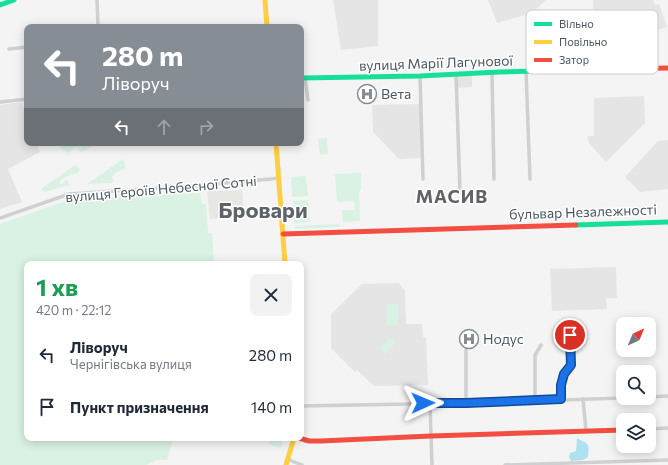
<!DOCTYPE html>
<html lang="uk">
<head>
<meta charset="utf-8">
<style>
  :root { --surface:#fff; --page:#f2f2f3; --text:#1f2937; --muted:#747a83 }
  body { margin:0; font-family:Commissioner,sans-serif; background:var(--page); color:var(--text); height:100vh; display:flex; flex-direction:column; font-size:15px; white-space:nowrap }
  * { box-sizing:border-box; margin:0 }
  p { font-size:13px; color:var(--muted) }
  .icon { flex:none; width:22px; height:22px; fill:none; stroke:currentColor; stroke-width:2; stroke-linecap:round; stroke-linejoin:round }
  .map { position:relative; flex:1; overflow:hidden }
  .sheet { position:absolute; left:24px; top:261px; width:280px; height:180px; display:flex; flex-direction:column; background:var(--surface); border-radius:8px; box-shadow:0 2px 10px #0003 }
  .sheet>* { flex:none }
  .banner { position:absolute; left:24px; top:24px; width:280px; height:122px; border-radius:8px; box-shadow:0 2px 10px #0003; background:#868d94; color:#fff; overflow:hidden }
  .needle { width:26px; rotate:44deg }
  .buttons { position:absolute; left:616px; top:317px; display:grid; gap:8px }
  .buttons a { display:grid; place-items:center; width:40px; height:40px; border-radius:8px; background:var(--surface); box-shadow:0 2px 10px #0003; font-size:20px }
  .pin { position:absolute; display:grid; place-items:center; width:34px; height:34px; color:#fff; margin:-17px; border:2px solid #fff; border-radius:50%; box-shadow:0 1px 4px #0007 }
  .me { position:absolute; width:44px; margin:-22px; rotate:89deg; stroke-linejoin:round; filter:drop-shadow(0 0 3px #0008) }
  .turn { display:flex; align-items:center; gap:14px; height:84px; padding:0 12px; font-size:18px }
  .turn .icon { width:52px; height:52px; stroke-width:2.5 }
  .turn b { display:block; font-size:28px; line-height:34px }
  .lanes { display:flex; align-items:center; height:38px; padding:0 12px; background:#0003; justify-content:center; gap:20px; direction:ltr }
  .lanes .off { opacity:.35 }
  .round { display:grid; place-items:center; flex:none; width:42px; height:42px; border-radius:8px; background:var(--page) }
  .summary { display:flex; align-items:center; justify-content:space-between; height:68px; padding:0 12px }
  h1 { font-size:24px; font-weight:700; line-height:30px; color:#1e9e55 }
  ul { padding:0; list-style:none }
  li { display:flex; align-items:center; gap:12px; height:52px; padding:0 12px }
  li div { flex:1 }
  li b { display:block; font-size:15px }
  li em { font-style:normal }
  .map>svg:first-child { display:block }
  .commercial { fill:#e8e7e3 }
  .education { fill:#e6e5e6 }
  .green { fill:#d9f2e3 }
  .water { fill:#aee2f0 }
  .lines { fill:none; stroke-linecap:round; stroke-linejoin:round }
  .street { stroke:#ced0d2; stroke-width:3.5 }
  .fast { stroke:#16e098; stroke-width:5 }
  .slow { stroke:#ffcf43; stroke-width:5 }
  .jam { stroke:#f24e42; stroke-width:5 }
  .route-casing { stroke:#114b97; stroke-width:10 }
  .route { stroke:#1a73e8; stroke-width:7 }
  .labels { text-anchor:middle; stroke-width:3; stroke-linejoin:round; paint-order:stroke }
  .street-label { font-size:14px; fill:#4a5661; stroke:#fff }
  .poi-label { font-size:14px; fill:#4a5661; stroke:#fff; text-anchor:start }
  .district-label { font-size:18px; font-weight:bold; letter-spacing:1px; fill:#5f6368; stroke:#fff }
  .town-label { font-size:22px; font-weight:bold; fill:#5f6368; stroke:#fff }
  .key { fill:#fff; stroke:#c9ccd0; stroke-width:1 }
  .key-label { font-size:11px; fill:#4a5661 }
</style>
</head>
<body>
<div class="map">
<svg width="668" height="465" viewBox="0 0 668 465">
  <rect width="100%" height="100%" fill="#f4f4f4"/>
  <path class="commercial" d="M242,190l2,25 -34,4 -3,-28z"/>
  <path class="education" d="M333,0h45v46l-37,4z
    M488,0h58l-14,13 -35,10z
    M593,0h60l2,5 4,-1 8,23 -25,8 -3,2 -45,-1z
    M458,75h14v12l-14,1z
    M644,96l1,27 -39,39 -18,-20v-6h6v-38z
    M21,102l6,15v26h9l4,9 -32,17 14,33 -22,7v-104z
    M420,104l2,54 -23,1 -26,-27 -1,-27z
    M668,140v49l-28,3 -15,-15 33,-36z
    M616,267l1,31h-11l1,11 -55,2 -2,-42z
    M399,283l6,8 1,33h16l1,13h3l2,48 -53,1 -2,-1 -16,-15 -2,2 -24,-24v-34l31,-30z"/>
  <path class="green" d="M327,138l1,16 -8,1 -2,-16z
    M66,143h26l1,3 -12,6 -4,-5 -3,1 -5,5 -10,-5 3,-4z
    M123,159l2,5v5l-9,3 -4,5 2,4 -3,2 -24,1z
    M75,165l5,4 -2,4c-7,1 -15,4 -19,10l3,1 5,-4 3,5 -26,7 -3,-3z
    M361,173v16l-2,4 1,28 -17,1 -1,-12h13l-1,-9 -17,1 -2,-28z
    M306,176l2,20 -16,1 -1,-20z
    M200,193l2,11h4l2,29h4l2,30h14l1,1h-202v174h147l-7,22h-9l-12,5h-146v-241l69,-24z
    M308,200l2,22 -16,1 -1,-22z
    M340,224l-1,3 -44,2v-3z
    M387,304h11v21h-11z
    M390,338l5,5 -10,11 -6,-6z
    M270,438h13l-2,10 -13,-4z"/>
  <path class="water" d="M577,438c11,7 13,3 11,19l-5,3 -12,1 -2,-4 1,-4 6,-2z"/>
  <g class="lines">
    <path class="street" d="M97,0l1,27
      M9,49l18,-2
      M526,71l4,108
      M492,73l2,106
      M456,74l4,118
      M420,76l3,103
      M305,78l3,22
      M0,102l27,-3
      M0,218l69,-24 123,-8 79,-7 7,-1
      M649,397l19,-1
      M561,399v-14l3,-11 7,-9 -1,-30
      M583,399l3,32
      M535,400v-45l6,-10
      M430,403l2,62
      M466,403v-53
      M301,406l165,-3 157,-5
      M649,429l19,-1
      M287,459l15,6
      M505,465l163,-5"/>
    <path class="fast" d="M0,5l14,-5
      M301,78l119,-2 79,-4 76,-2
      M576,225l92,-3"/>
    <path class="slow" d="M265,0l2,27
      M276,143l9,121
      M286,465l8,-27"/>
    <path class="jam" d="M575,70l93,-2
      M283,234l293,-9
      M299,438l10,3h12l110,-5 192,-6"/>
  </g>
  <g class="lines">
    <g class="route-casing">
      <path id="route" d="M423,403h43l95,-4v-14l3,-11 7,-9 -1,-30"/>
    </g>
    <use href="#route" class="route"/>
  </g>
  <defs>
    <g id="hospital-ring" transform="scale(1)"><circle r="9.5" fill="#fff" stroke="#868d94" stroke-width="1.5"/><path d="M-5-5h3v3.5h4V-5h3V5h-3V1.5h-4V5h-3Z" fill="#868d94"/></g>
  </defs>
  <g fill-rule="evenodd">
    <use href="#hospital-ring" x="367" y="94"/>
    <use href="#hospital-ring" x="469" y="339"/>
  </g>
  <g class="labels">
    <g class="street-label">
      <text transform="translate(436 63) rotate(-2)" y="5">вулиця Марії Лагунової</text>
      <text transform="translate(161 189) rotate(-5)" y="5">вулиця Героїв Небесної Сотні</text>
      <text transform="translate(583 212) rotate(-2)" y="5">бульвар Незалежності</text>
    </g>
    <g class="poi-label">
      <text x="381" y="99">Вета</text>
      <text x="483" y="344">Нодус</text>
    </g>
    <g class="district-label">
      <text x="452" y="203">МАСИВ</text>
    </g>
    <g class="town-label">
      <text x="263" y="218">Бровари</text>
    </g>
  </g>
  <rect x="526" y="10" width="132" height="64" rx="6" class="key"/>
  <rect x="534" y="22" width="18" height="4" fill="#16e098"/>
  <rect x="534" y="40" width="18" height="4" fill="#ffcf43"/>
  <rect x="534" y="58" width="18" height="4" fill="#f24e42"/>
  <g class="key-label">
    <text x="559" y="28">Вільно</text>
    <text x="559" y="46">Повільно</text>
    <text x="559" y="64">Затор</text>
  </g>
</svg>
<div class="buttons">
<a><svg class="needle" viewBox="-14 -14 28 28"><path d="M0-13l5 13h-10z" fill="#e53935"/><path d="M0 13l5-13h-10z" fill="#747a83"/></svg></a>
<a><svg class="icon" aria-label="search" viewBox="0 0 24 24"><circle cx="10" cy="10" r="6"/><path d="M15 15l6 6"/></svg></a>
<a><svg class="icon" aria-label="layers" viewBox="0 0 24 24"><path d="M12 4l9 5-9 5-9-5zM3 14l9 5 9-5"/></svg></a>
</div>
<div class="pin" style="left:570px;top:335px;background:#d93025"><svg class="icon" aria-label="arrive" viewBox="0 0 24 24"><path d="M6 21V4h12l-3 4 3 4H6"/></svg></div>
<svg class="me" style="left:423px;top:403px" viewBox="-20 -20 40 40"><path d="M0-17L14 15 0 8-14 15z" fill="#1a73e8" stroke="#fff" stroke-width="4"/></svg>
<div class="banner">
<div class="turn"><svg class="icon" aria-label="left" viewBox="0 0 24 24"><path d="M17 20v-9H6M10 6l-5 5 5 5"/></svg><div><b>280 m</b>Ліворуч</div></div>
<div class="lanes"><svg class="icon" aria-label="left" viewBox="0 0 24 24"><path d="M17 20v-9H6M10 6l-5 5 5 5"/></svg><svg class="icon off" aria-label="ahead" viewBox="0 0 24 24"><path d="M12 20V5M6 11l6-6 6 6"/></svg><svg class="icon off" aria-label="right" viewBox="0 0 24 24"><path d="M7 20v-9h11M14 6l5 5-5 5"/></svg></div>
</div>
<section class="sheet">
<div class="summary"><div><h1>1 хв</h1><p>420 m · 22:12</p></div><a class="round"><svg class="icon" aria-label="close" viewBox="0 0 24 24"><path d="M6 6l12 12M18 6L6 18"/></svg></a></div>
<ul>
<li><svg class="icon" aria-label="left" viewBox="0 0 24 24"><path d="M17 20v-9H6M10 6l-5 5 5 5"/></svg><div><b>Ліворуч</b><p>Чернігівська вулиця</p></div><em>280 m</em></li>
<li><svg class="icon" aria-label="arrive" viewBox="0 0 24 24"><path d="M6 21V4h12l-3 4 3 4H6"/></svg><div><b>Пункт призначення</b></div><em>140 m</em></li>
</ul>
</section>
</div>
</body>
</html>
